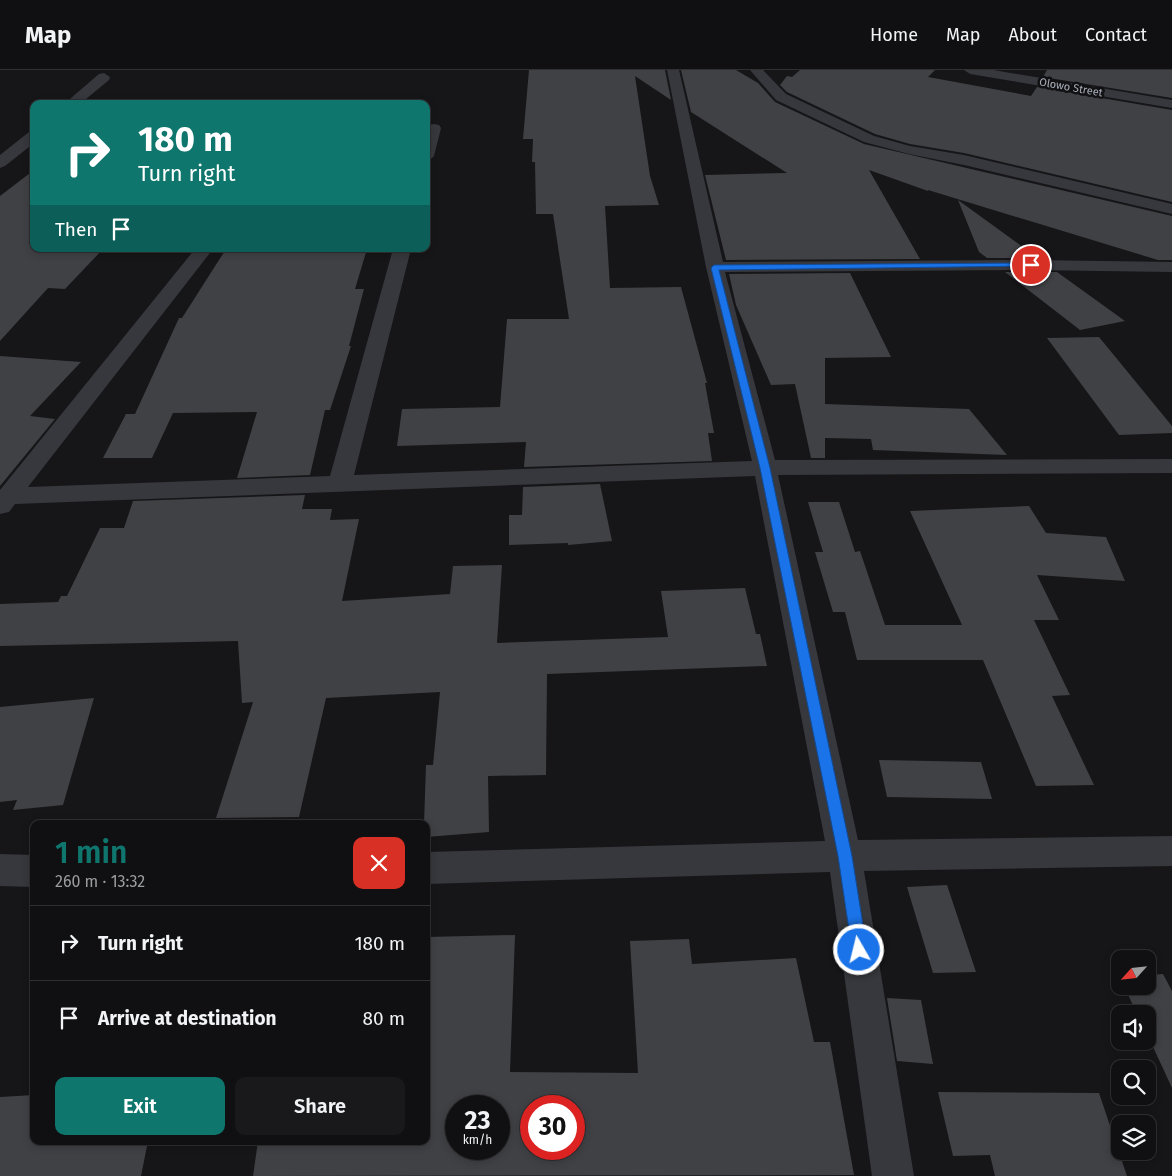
<!DOCTYPE html>
<html lang="en">
<head>
<meta charset="utf-8">
<style>
  :root { --surface:#101012; --page:#19191b; --text:#f1f3f6; --muted:#9c9d9f; --line:#303032; --accent:#0f766e }
  body { margin:0; font-family:"Fira Sans",sans-serif; background:var(--page); color:var(--text); height:100vh; display:flex; flex-direction:column; font-size:19px; white-space:nowrap }
  * { box-sizing:border-box; margin:0 }
  p { font-size:16px; color:var(--muted) }
  .icon { flex:none; width:28px; height:28px; fill:none; stroke:currentColor; stroke-width:2; stroke-linecap:round; stroke-linejoin:round }
  .map { position:relative; flex:1; overflow:hidden }
  .side { position:absolute; left:30px; top:750px; width:400px; height:325px; display:flex; flex-direction:column; background:var(--surface); border-radius:10px; box-shadow:0 2px 8px #0003,0 0 0 1px var(--line) }
  .side>* { flex:none }
  .banner { position:absolute; left:30px; top:30px; width:400px; height:152px; border-radius:10px; box-shadow:0 2px 8px #0003,0 0 0 1px var(--line); background:#0f766e; color:#fff; overflow:hidden }
  .needle { width:32px; rotate:243deg }
  .fabs { position:absolute; left:1111px; top:880px; display:grid; gap:10px }
  .fabs a { display:grid; place-items:center; width:45px; height:45px; border-radius:10px; background:var(--surface); box-shadow:0 2px 8px #0003,0 0 0 1px var(--line); font-size:25px }
  .speed { position:absolute; left:445px; top:1025px; display:flex; gap:10px; font-size:25px; font-weight:700; text-align:center }
  .speed>* { display:grid; place-content:center; width:65px; height:65px; border-radius:50%; background:var(--surface); box-shadow:0 2px 8px #0003,0 0 0 1px var(--line); line-height:1 }
  .speed small { font-size:12px; font-weight:400 }
  .speed .limit { border:8px solid #d22; background:#fff; color:#111 }
  .pin { position:absolute; display:grid; place-items:center; width:42px; height:42px; color:#fff; margin:-21px; border:2px solid #fff; border-radius:50%; box-shadow:0 1px 5px #0007 }
  .me { position:absolute; width:55px; margin:-28px; rotate:352deg; stroke-linejoin:round; filter:drop-shadow(0 0 4px #0008) }
  .turn { display:flex; align-items:center; gap:18px; height:105px; padding:0 25px; font-size:22px }
  .turn .icon { width:65px; height:65px; stroke-width:2.5 }
  .turn b { display:block; font-size:35px; line-height:42px }
  .then { display:flex; align-items:center; height:48px; padding:0 25px; background:#0003; gap:10px; font-size:19px }
  .round { display:grid; place-items:center; flex:none; width:52px; height:52px; border-radius:10px; background:var(--page) }
  .headline { display:flex; align-items:center; justify-content:space-between; height:85px; padding:0 25px }
  h1 { font-size:30px; font-weight:600; line-height:38px; color:var(--accent) }
  .cta { display:flex; gap:10px; margin-top:auto; padding:10px 25px }
  .cta a { flex:1; height:58px; border-radius:10px; background:var(--accent); color:#fff; font-size:20px; font-weight:600; line-height:58px; text-align:center }
  .cta a+a { background:var(--page); color:var(--text) }
  ul { padding:0; list-style:none }
  li { display:flex; align-items:center; gap:15px; height:75px; padding:0 25px; border-top:1px solid var(--line) }
  li div { flex:1 }
  li b { display:block; font-size:19px }
  li em { font-style:normal }
  header { display:flex; align-items:center; gap:30px; box-sizing:border-box; height:70px; padding:0 25px; background:var(--surface); border-bottom:1px solid var(--line) }
  header strong { font-size:24px }
  nav { display:flex; gap:28px; margin-inline-start:auto; font-size:18px }
  .map>svg:first-child { display:block }
  .building { fill:#404145; fill-rule:evenodd }
  .lines { fill:none; stroke-linecap:round; stroke-linejoin:round }
  .street { fill:#37383d; fill-rule:evenodd }
  .route { fill:#1a73e8; stroke:#114b97 }
  .labels { text-anchor:middle; stroke-width:5; stroke-linejoin:round; paint-order:stroke }
  .far-street-label { font-size:11px; fill:#a8adb8; stroke:#111113 }
</style>
</head>
<body>
<header>
<strong>Map</strong>
<nav><a>Home</a><a>Map</a><a>About</a><a>Contact</a></nav>
</header>
<div class="map">
<svg width="1172" height="1106" viewBox="0 0 1172 1106">
  <rect width="100%" height="100%" fill="#161618"/>
  <path class="building" d="M529,0h136l6,30 -36,-24 15,100 9,29 -54,1 5,82 71,-1 26,96h-2l9,50h-6l4,28 -188,6 2,-25 -129,4 5,-37 98,-2 7,-88h62l-16,-105h-17l-1,-52h-3l1,-23h-10z
    M681,0h55l22,13 17,19 89,42 308,72v44h-14l-230,-70v1l-59,-21 51,89 -194,1 -21,-85 82,-2 -96,-61z
    M800,0h135l-7,7 103,19 6,-9 135,23v92l-208,-49 -54,-9 -35,-10 -88,-42 -7,-7 7,-9 5,1z
    M1047,0h125v28l-129,-21z
    M34,100v79h69l-38,40 -17,-1 -48,53v-145z
    M958,130l80,58h-51l-8,-6z
    M226,179h141l-12,40h9l-15,57h2l-21,64h-5l-15,65 -73,3 20,-66 -84,1 -21,45h-49l23,-44h9l44,-96h3z
    M1005,202h52l68,49 -45,9z
    M850,203l41,84 -66,1v46l144,5 38,46 -134,-5 -2,-11 -46,-1v20h-14l-16,-74 -24,1 -35,-80 -7,-31z
    M1099,267l73,89v7l-53,2 -72,-97z
    M0,286l81,6 -51,54 25,3 -55,67z
    M600,414l12,57 -44,4v-2l-59,2v-30h13l1,-28z
    M305,425l-3,14h30l-2,11 29,-1 -17,82 108,-7 3,-28 49,-1 -5,78 171,-6 -7,-46 84,-3 11,46h4l7,32 -220,8 -1,101 -58,1 1,56 -63,5v-13h-2l2,-59h7l7,-73 -114,6 -27,119 -83,1 37,-116 -11,1 -4,-62 -238,5v-42l58,-2 3,-6h6l33,-68h24l9,-27z
    M808,432h31l16,50 5,-1 25,74h77l-52,-114 119,-5 17,27 60,4 19,44 -88,-6 22,45h-25l36,75 -18,1 42,89 -58,1 -53,-126h-126l-12,-48h-12l-18,-60h8z
    M94,628l-31,107 -50,5 4,-10 -17,2v-95z
    M879,690l102,2 11,37 -105,-2z
    M947,815l29,87 -43,1 -26,-86z
    M515,865l-5,137 128,1 -8,-132 59,-2 3,25 104,-6 18,84h16l24,133 -601,1 5,-35h168v-204zM456,1036h43v43h-43zM531,1036h43v43h-43z
    M1163,904l9,17v97l-24,-52v-22h-11l-13,-28h24v-11z
    M887,928l34,2 12,64 -36,-3z
    M938,1022l161,1 28,83h-132l-5,-21 -37,1z
    M34,1025v46h114l-7,35h-141v-79z"/>
  <g class="lines">
    <path class="street" d="M667,0h12l44,192 308,-2 141,2v10l-141,-2 -306,2 50,188 397,-1v14l-394,2 80,365 314,-4v30l-308,5 50,305h-42l-42,-304 -404,12v-32l399,-11 -70,-365 -740,28 -6,8 -9,2v-24l195,-241h18l-185,238 302,-11 63,-227h18l-57,226 398,-14 -46,-194z
      M750,0h13l23,24 88,42 36,10 54,9 208,49v10l-208,-49 -55,-11 -45,-12 -88,-42z
      M964,0h29l179,30v8l-202,-34z
      M104,3l6,4 -1,3 -29,24h-16l35,-30z
      M434,54l5,1 2,3 -7,28 -3,3 -5,1v-30l3,-5z
      M34,61v12l-29,23 -5,2v-13l29,-23z
      M0,784l34,1v32l-34,-1z"/>
  </g>
  <path class="route" d="M1031,193l4,2 -2,1 -314,4 51,198 82,388 15,94 -3,5 -5,3 -5,-3 -2,-5 -14,-94 -78,-388 -49,-200 3,-3z"/>
  <g class="labels">
    <g class="far-street-label">
      <text transform="translate(1071 17) rotate(10)" y="4">Olowo Street</text>
    </g>
  </g>
</svg>
<div class="fabs">
<a><svg class="needle" viewBox="-14 -14 28 28"><path d="M0-13l5 13h-10z" fill="#e53935"/><path d="M0 13l5-13h-10z" fill="#9c9d9f"/></svg></a>
<a><svg class="icon" aria-label="sound" viewBox="0 0 24 24"><path d="M4 9h4l5-4v14l-5-4H4zM17 9q2 3 0 6"/></svg></a>
<a><svg class="icon" aria-label="search" viewBox="0 0 24 24"><circle cx="10" cy="10" r="6"/><path d="M15 15l6 6"/></svg></a>
<a><svg class="icon" aria-label="layers" viewBox="0 0 24 24"><path d="M12 4l9 5-9 5-9-5zM3 14l9 5 9-5"/></svg></a>
</div>
<div class="speed"><div>23<small>km/h</small></div><div class="limit">30</div></div>
<div class="pin" style="left:1031px;top:195px;background:#d93025"><svg class="icon" aria-label="arrive" viewBox="0 0 24 24"><path d="M6 21V4h12l-3 4 3 4H6"/></svg></div>
<svg class="me" style="left:859px;top:880px" viewBox="-20 -20 40 40"><circle r="17" fill="#1a73e8" stroke="#fff" stroke-width="3"/><path d="M0-11L8 9 0 5-8 9z" fill="#fff"/></svg>
<div class="banner">
<div class="turn"><svg class="icon" aria-label="right" viewBox="0 0 24 24"><path d="M7 20v-9h11M14 6l5 5-5 5"/></svg><div><b>180 m</b>Turn right</div></div>
<div class="then">Then<svg class="icon" aria-label="arrive" viewBox="0 0 24 24"><path d="M6 21V4h12l-3 4 3 4H6"/></svg></div>
</div>
<section class="side">
<div class="headline"><div><h1>1 min</h1><p>260 m · 13:32</p></div><a class="round" style="background:#d93025;color:#fff"><svg class="icon" aria-label="close" viewBox="0 0 24 24"><path d="M6 6l12 12M18 6L6 18"/></svg></a></div>
<ul>
<li><svg class="icon" aria-label="right" viewBox="0 0 24 24"><path d="M7 20v-9h11M14 6l5 5-5 5"/></svg><div><b>Turn right</b></div><em>180 m</em></li>
<li><svg class="icon" aria-label="arrive" viewBox="0 0 24 24"><path d="M6 21V4h12l-3 4 3 4H6"/></svg><div><b>Arrive at destination</b></div><em>80 m</em></li>
</ul>
<div class="cta"><a>Exit</a><a>Share</a></div>
</section>
</div>
</body>
</html>
